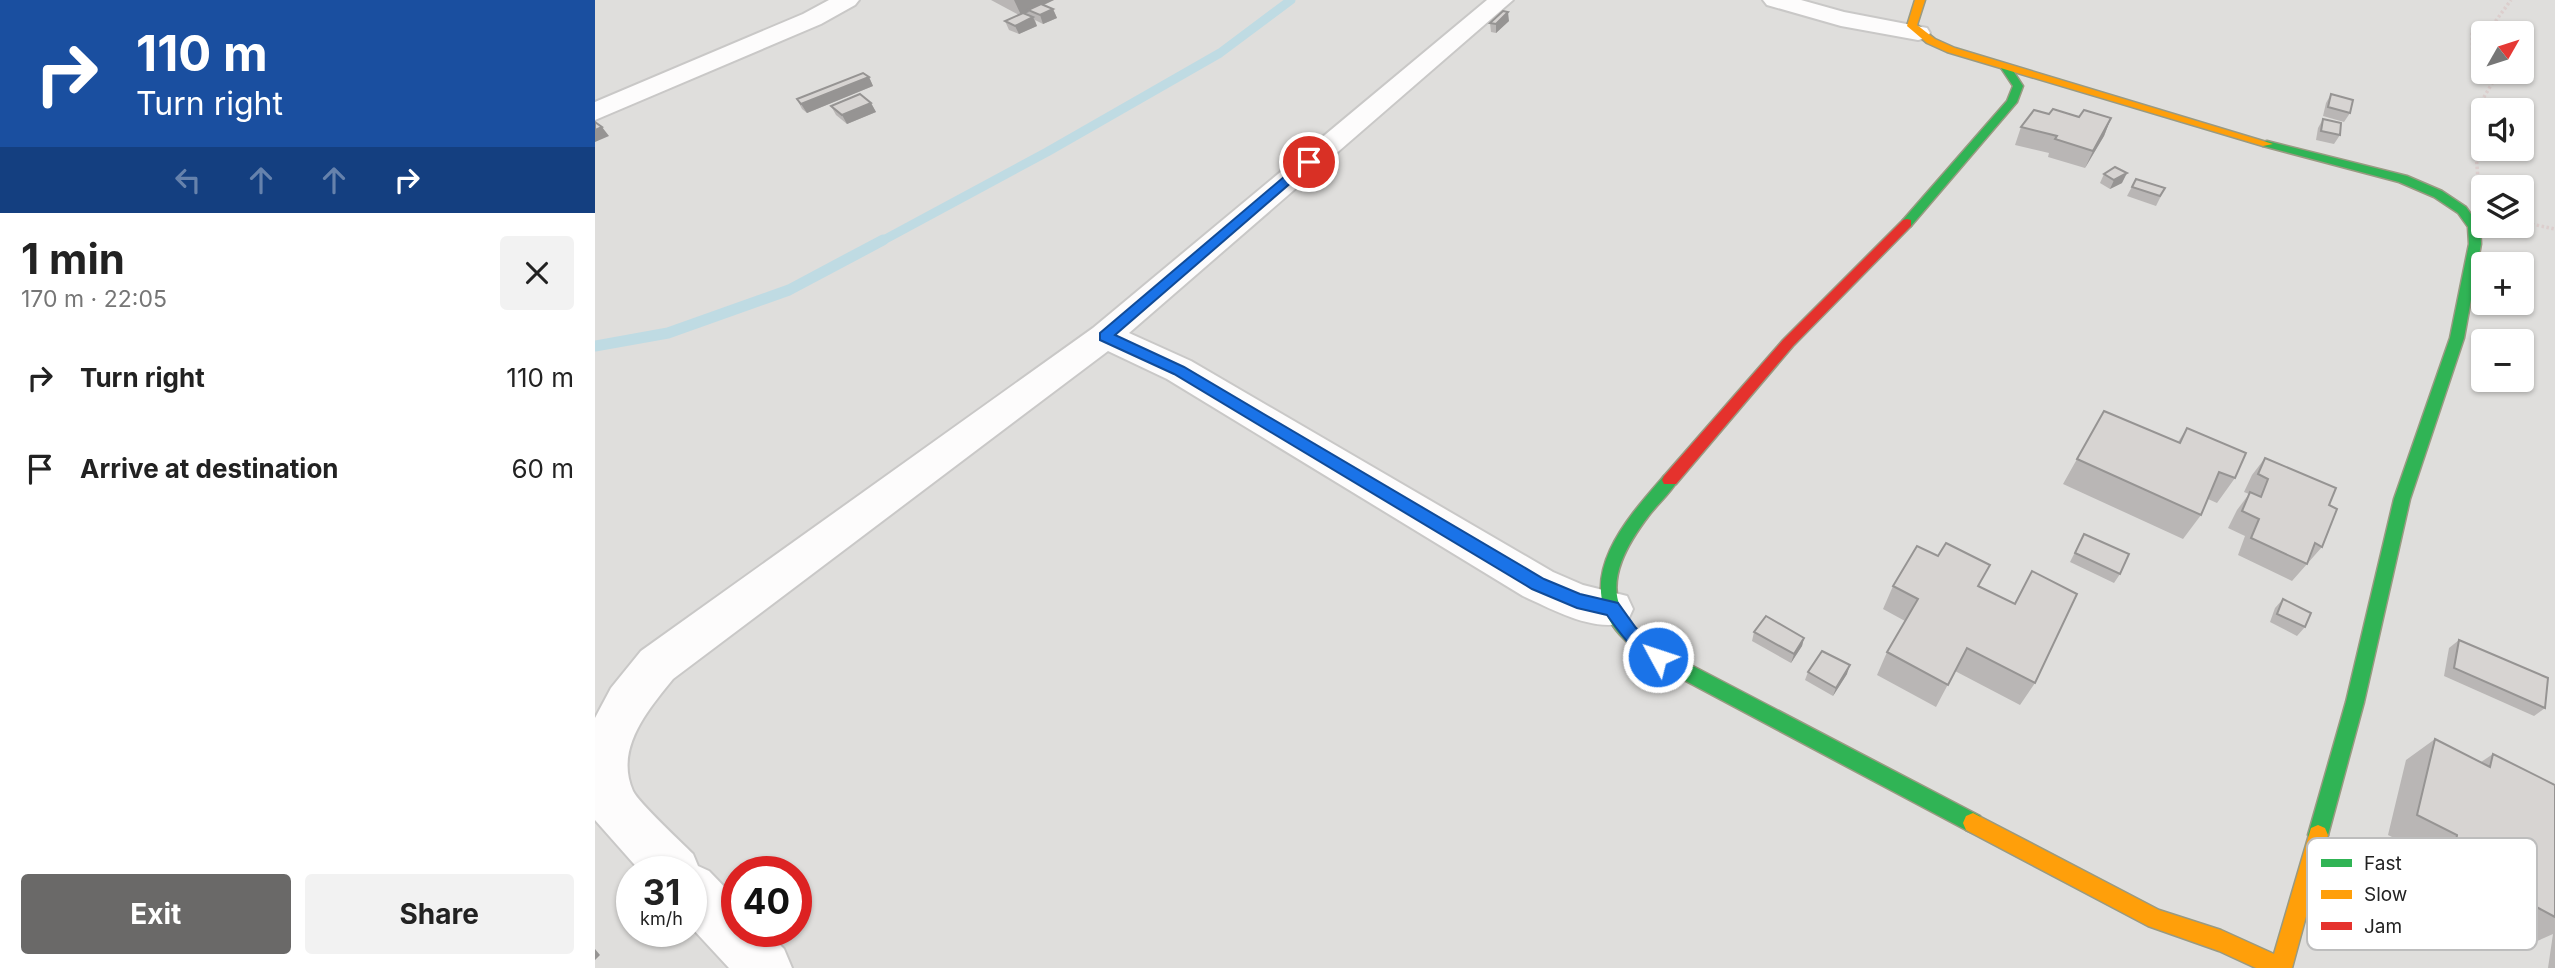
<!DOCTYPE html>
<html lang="en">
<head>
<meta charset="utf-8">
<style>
  :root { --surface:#fff; --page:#f2f2f2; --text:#222; --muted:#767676; --accent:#6a6968 }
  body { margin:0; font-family:Inter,sans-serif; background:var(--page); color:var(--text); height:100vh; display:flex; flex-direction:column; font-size:26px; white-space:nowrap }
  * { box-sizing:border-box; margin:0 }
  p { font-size:23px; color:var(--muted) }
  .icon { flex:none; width:38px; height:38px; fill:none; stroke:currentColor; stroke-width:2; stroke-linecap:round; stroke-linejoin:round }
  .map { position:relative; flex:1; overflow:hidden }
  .sheet { display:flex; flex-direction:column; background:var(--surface); width:595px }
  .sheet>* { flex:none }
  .banner { background:#1a4fa0; color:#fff; overflow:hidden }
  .needle { width:46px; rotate:51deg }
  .fabs { position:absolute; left:1876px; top:21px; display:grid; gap:14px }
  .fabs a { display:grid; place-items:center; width:63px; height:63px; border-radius:7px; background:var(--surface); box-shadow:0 2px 5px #0004; font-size:35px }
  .speed { position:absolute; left:21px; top:856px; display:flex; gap:14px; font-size:35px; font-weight:700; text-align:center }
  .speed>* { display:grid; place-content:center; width:91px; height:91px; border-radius:50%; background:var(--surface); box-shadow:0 2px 5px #0004; line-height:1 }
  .speed small { font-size:18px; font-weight:400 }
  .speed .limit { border:10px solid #d22; background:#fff; color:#111 }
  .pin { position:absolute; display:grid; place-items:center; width:60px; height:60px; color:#fff; margin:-30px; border:4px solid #fff; border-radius:50%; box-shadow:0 2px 7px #0007 }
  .me { position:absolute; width:77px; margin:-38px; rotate:310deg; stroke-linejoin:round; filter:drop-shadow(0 0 5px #0008) }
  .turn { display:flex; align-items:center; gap:24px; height:147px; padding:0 21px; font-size:32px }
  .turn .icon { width:91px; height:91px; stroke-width:2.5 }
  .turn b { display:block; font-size:49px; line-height:60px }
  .lanes { display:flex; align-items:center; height:66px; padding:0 21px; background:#0003; justify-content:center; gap:35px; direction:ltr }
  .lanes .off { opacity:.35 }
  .round { display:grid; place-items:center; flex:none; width:74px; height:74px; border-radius:7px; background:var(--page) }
  .summary { display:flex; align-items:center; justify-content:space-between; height:119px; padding:0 21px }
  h1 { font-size:42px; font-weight:700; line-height:52px }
  .action { display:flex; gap:14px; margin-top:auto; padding:14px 21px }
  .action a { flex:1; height:80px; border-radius:7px; background:var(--accent); color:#fff; font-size:28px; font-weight:700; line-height:80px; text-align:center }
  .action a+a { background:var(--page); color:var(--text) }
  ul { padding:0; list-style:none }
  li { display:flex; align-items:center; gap:21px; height:91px; padding:0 21px }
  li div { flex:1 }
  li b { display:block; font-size:26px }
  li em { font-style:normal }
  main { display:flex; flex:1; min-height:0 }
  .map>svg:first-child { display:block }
  .residential { fill:#dfdedc; fill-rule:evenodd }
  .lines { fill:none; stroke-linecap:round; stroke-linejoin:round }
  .stream-far1 { stroke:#bfdbe3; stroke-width:9 }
  .stream { stroke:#bfdbe3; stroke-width:11 }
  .street-casing { stroke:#c9c8c7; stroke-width:4 }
  .fast-casing { stroke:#999a82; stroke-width:3 }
  .slow-casing { stroke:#999a82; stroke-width:3 }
  .jam-casing { stroke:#999a82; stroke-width:3 }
  .path { stroke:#dccecd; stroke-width:3.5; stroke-dasharray:2.5 2.5; stroke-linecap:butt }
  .street { fill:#fdfcfc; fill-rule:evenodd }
  .fast { fill:#30b455; fill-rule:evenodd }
  .slow { fill:#ff9f0a; fill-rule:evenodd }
  .jam { fill:#e5322d; fill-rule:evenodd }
  .wall { fill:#b9b6b5 }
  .shaded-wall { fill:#969493 }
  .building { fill:#d7d4d2; stroke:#969493; stroke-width:2 }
  .route { fill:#1a73e8; stroke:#114b97; stroke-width:2 }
  .key { fill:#fff; stroke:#bdbdbd; stroke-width:2 }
  .key-label { font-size:19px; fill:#222 }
</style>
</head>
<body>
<main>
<section class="sheet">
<div class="banner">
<div class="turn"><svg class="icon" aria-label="right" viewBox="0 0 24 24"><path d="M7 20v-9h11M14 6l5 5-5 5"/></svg><div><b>110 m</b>Turn right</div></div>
<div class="lanes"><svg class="icon off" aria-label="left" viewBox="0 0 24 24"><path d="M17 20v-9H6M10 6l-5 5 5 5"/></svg><svg class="icon off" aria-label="ahead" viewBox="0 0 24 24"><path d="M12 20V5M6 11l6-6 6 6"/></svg><svg class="icon off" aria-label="ahead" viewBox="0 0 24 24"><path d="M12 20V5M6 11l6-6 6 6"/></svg><svg class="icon" aria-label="right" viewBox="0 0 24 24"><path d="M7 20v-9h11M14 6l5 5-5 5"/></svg></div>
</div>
<div class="summary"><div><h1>1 min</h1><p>170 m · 22:05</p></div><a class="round"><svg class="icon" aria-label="close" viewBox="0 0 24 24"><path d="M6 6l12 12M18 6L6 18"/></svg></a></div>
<ul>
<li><svg class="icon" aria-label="right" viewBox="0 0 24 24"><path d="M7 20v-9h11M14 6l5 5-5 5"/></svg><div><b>Turn right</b></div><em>110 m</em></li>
<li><svg class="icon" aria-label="arrive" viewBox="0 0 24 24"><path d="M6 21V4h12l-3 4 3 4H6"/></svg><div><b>Arrive at destination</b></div><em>60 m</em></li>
</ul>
<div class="action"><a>Exit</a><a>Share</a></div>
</section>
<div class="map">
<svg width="1960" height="968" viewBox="0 0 1960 968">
  <rect width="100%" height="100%" fill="#f0eeeb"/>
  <path class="residential" d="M0,0h1960v968h-1960zM1888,33h39v39h-39zM1888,110h39v39h-39zM1888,187h39v39h-39zM1888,264h39v39h-39zM1888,341h39v39h-39zM37,872h59v59h-59zM142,872h59v59h-59z"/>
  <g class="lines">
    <path class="stream-far1" d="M285,242l167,-90 173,-99 71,-53"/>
    <path class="stream" d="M0,346l73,-13 121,-43 94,-50"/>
    <g class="street-casing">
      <path id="street" d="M234,0h30l-4,5 -34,19 -226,96v-18l208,-88z
        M892,0h26l-384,333 62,28 362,211 30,13 44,11 6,13 -6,13c-33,11 -73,-12 -104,-26l-356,-217 -59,-28 -435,328c-24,30 -59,69 -40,112 6,12 48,51 60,63l5,12 11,5 28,29v31h29l18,18 8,19h-63l-38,-41v-55h-50l-46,-52v-102l16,-30 30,-37 452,-323z
        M1168,0h38l43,12 83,16 3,5 -3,5 -9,2 -77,-14 -74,-21z"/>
    </g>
    <g class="fast-casing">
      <path id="fast" d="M1407,66h8l13,20 -6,16 -106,124h-8v-6l104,-119 6,-15 -12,-18z
        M1672,141l140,35 35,15 24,16 14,20 1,17 -17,94 -54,161 -46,203 -36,133 -3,7 -7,3 -7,-3 -3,-7 38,-133 48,-203 56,-161 19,-94 -1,-17 -10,-14 -24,-16 -35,-15 -136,-36v-4z
        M1075,474l6,2 2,4c-7,12 -19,23 -28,34 -20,26 -47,67 -26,100 10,16 26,26 40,37l316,165 3,7 -3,7 -7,3 -7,-3 -314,-167c-13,-11 -26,-20 -36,-33 -42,-54 13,-114 48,-154z"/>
    </g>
    <g class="slow-casing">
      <path id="slow" d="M1320,0h10l-8,25 18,14 20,9 318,96 -10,2 -316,-94 -20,-9 -20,-17z
        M1378,813l186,97 62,20 53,24 37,-126 7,-3 7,3 3,7 -36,133h-36l-37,-17 -71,-25 -182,-96 -3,-7 3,-7z"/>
    </g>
    <g class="jam-casing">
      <path id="jam" d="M1312,219l4,1v6l-118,120 -117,138h-12l-2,-4 2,-4 119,-136 120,-120z"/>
    </g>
    <path class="path" d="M1883,179l-5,-64 20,-33 -20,-14 -1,-36 20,-6 19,-26
      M1927,222l33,7"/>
    <use href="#street" class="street"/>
    <use href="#fast" class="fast"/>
    <use href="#slow" class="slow"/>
    <use href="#jam" class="jam"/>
  </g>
  <path class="wall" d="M396,0h63l-10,5 9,4 4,9 -14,6 -8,-4 2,6 -18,8 -10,-4 -4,-9 14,-6z
    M914,21l-13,12 -5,-1 -1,-9z
    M274,77l4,9 -66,27 -5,-4 -5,-10z
    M1736,94l19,19 -6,9 -21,-6 3,-13z
    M276,103l5,9 -29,12 -11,-9 -5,-9z
    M1454,114l62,4 -7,18 -19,32 -37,-11 1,-4 -34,-8 6,-18z
    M1728,119l17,16 -6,9 -18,-4 2,-12z
    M1509,174l18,9 -12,6 -10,-6z
    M1541,179l29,9 -9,18 -29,-10z
    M1509,411l74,31 9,-14 48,50 -18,25 -9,-4 -7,16 -18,24 -120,-55z
    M1670,458l64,47 -7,42 -30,34 -54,-26 7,-19 -17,-8 9,-18 12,-16 -5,-2 8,-17z
    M1489,534l36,40 -6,9 -44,-21z
    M1437,571l3,112 -15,22 -65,-34 -19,36 -59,-32 10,-23 18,-31 -22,-12 10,-23 86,1 35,17z
    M1688,599l22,28 -8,9 -27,-14 5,-14z
    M1159,632l50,6 -2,8 -11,17 -39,-22z
    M1864,640l86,68 -11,8 -90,-40 5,-28z
    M1213,672l39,2 -14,22 -28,-16z
    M1840,739l46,23 12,-8 62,31v183h-7l5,-34 -18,8 -78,-42 2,-14 -35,-19 2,-13 -38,-19 18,-75z"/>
  <path class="shaded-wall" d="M419,0h40l-24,11 -2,-1 1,2 -8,3z
    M458,9l4,9 -14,6 -3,-9z
    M913,12l1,9 -13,12v-9z
    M438,17l4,9 -18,8 -4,-8z
    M274,77l4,9 -66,27 -6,-9z
    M276,103l5,9 -29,12 -5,-9z
    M1516,118l-7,18 -19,32 8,-17z
    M7,127l7,9 -14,6v-12z
    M1532,173l-5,10 -12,6 4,-9z
    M1209,638l-2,8 -11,17 3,-9z
    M1255,665l-3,9 -14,22 3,-8z
    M0,949l5,6 -5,5z"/>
  <path class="building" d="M446,4l12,5 -13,6 -12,-5z
    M908,11l5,1 -12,12 -6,-1z
    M428,13l10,4 -18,9 -10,-5z
    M268,73l6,4 -68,27 -4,-5z
    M265,94l11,9 -29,12 -11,-9z
    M1736,94l22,6 -3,13 -22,-6z
    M1458,109l26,8 5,-7 27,8 -18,33 -38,-12 2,-3 -36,-9 13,-17 15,4z
    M1728,119l18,4 -1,12 -19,-4z
    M0,122l7,5 -7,3z
    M1520,167l12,6 -13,7 -10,-6z
    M1541,179l29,9 -5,8 -28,-9z
    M1509,411l76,32 7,-15 59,25 -11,25 -16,-6 -18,43 -124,-56z
    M1670,458l71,30 -7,17 8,4 -15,38 -7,-4 -8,21 -56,-26 8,-19 -17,-8 8,-19 11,5 7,-18 -10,-5z
    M1489,534l45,20 -9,20 -45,-21z
    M1351,543l44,22 -12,21 37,18 17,-33 45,23 -42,89 -68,-35 -19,37 -61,-33 31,-53 -25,-13 24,-40 21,10z
    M1688,599l28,14 -6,14 -28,-13z
    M1171,616l38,22 -10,16 -40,-22z
    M1864,640l89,38 -3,30 -91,-40z
    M1227,651l28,14 -14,23 -28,-16z
    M1840,739l55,28 3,-13 62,31v132l-65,-35 2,-14 -37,-19 2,-14 -40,-20z"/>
  <path class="route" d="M710,159l10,3 -200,173 69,32 360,212 36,15 38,9 18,25 29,24 3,5 -3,6c-20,7 -48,-34 -58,-48l-30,-7 -45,-19 -358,-215 -74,-34v-7z"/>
  <rect x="1712" y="838" width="230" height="112" rx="10" class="key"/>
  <rect x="1726" y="859" width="31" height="8" fill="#30b455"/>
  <rect x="1726" y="890" width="31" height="9" fill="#ff9f0a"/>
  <rect x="1726" y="922" width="31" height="8" fill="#e5322d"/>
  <g class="key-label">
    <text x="1769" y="870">Fast</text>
    <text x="1769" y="901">Slow</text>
    <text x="1769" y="933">Jam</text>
  </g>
</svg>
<div class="fabs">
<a><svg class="needle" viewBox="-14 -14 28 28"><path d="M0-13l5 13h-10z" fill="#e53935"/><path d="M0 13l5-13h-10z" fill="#767676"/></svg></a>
<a><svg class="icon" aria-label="sound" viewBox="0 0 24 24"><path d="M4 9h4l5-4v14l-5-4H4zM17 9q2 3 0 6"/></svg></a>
<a><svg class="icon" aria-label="layers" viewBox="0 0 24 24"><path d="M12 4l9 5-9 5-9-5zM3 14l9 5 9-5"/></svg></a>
<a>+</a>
<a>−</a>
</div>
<div class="speed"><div>31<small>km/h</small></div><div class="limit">40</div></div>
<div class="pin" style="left:714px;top:162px;background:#d93025"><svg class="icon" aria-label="arrive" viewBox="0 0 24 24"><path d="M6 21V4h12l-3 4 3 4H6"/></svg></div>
<svg class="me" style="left:1063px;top:657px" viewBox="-20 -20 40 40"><circle r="17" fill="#1a73e8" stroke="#fff" stroke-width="3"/><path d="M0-11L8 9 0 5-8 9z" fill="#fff"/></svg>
</div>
</main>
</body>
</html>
